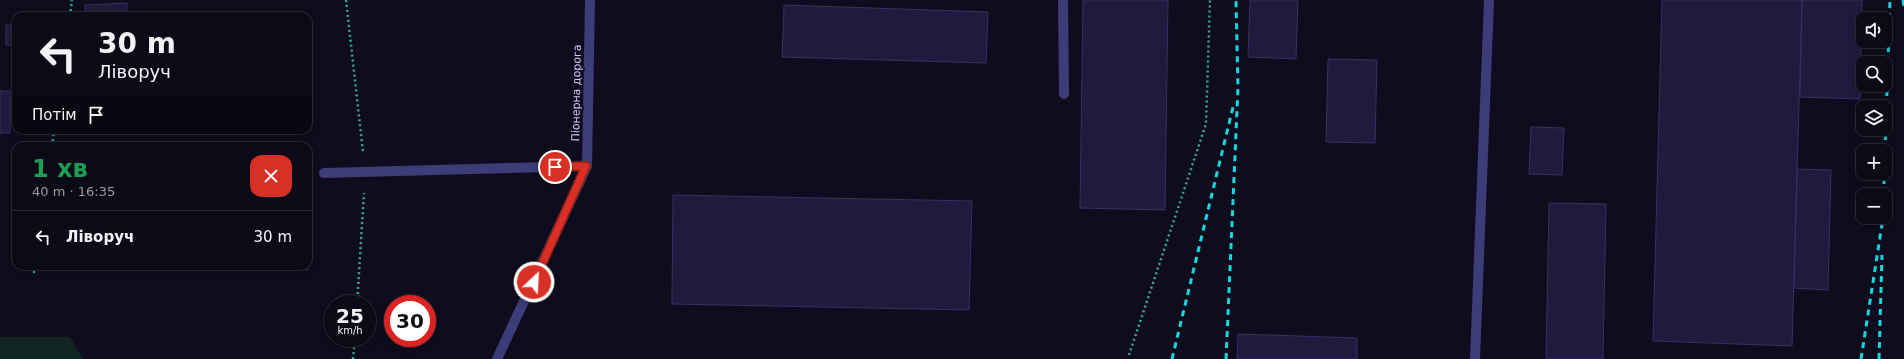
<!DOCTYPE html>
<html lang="uk">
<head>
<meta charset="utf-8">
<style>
  :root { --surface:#0b0a16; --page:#191823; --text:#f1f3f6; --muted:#9a9aa1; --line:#2b2b35 }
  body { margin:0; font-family:"DejaVu Sans",sans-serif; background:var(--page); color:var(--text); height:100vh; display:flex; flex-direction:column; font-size:15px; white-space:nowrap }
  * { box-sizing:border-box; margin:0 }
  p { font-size:13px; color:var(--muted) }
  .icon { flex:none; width:22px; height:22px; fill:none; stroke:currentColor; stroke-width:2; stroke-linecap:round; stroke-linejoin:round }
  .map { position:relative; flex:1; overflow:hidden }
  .panel { position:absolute; left:12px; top:142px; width:300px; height:128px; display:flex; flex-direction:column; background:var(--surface); border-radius:12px; box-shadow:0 2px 10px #0003,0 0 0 1px var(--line) }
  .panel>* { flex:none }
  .guide { position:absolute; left:12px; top:12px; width:300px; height:122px; border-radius:12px; box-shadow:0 2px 10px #0003,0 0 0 1px var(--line); background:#0b0a16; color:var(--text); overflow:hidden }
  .fabs { position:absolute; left:1856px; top:12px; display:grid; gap:8px }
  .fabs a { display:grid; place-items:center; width:36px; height:36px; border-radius:8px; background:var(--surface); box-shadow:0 2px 10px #0003,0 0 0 1px var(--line); font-size:20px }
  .speed { position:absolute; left:324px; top:295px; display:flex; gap:8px; font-size:20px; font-weight:700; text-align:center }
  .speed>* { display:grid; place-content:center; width:52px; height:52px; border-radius:50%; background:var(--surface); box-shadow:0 2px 10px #0003,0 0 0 1px var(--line); line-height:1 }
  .speed small { font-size:10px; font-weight:400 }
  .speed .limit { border:6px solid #d22; background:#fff; color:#111 }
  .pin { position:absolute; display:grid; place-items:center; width:34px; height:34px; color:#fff; margin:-17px; border:2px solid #fff; border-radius:50%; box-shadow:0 1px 4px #0007 }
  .me { position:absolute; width:44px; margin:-22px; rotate:25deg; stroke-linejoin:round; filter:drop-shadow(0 0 3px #0008) }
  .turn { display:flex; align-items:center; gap:14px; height:84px; padding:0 20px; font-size:18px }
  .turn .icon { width:52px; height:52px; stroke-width:2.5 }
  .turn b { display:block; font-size:28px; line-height:34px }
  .then { display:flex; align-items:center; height:38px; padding:0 20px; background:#0003; gap:8px; font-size:15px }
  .round { display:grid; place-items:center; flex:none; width:42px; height:42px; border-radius:12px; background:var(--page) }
  .head { display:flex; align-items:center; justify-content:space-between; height:68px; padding:0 20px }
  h1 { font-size:24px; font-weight:600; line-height:30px; color:#1e9e55 }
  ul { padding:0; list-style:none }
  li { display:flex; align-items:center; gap:12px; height:52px; padding:0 20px; border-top:1px solid var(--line) }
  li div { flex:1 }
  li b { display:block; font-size:15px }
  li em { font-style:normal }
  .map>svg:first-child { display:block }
  .green { fill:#112624 }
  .building { fill:#201b3c; stroke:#372f66 }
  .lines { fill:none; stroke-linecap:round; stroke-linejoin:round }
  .path { stroke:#37a699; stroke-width:2.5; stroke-dasharray:2 3; stroke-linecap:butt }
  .lane { stroke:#3c3d78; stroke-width:10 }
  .street { stroke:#3c3d78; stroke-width:10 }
  .rail { stroke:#13d8e2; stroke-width:3; stroke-dasharray:6 5; stroke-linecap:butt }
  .route-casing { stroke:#8d1f18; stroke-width:10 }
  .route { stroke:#d93025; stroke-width:7 }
  .labels { text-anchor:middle; stroke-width:4; stroke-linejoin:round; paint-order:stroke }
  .street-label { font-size:11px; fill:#d0cdfb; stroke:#0f0d1d }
</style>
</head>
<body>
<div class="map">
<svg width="1904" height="359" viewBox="0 0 1904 359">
  <rect width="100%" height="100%" fill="#0f0d1d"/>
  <path class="green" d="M0,337h70l13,22h-83z"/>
  <path class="building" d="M1083,0h85l-3,210 -85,-2z
    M1250,0h48l-2,59 -48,-2z
    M1662,0h140l-10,346 -139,-5z
    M1802,0h60l-2,99 -60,-2z
    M127,3v13h-42v-11z
    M784,5l204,7 -2,51 -204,-6z
    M6,25h10v20h-10z
    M1328,59l49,1 -2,83 -49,-1z
    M0,91h10v42h-10z
    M1531,127l33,1 -2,47 -33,-1z
    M1797,169l34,1 -3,120 -34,-2z
    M673,195l299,6 -3,109 -297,-6z
    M1549,203l57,1 -3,155h-57z
    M308,254v16l-35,-2v-2h35z
    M1238,334l119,4v21h-120z"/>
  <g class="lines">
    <path class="path" d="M346,0l17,152
      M70,16l2,-16
      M52,146l2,-16
      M34,273l1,-7
      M357,304l7,-111
      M1129,355l77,-231 4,-124
      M353,359l2,-21"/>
    <path class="lane" d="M324,173l263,-7"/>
    <path class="street" d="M1063,0l1,94
      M497,359l90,-193 3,-166
      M1475,359l14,-359"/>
    <path class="rail" d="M1903,0l1,6
      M1885,151l5,-151
      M1884,195v-22
      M1172,359l61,-252
      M1226,359l12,-271 -2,-88
      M1861,359l22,-141
      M1879,359l3,-104"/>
  </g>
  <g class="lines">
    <g class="route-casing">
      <path id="route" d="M534,282l52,-116 -31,1"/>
    </g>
    <use href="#route" class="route"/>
  </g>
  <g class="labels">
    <g class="street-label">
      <text transform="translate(576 93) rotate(-89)" y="4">Піонерна дорога</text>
    </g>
  </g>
</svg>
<div class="fabs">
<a><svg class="icon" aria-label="sound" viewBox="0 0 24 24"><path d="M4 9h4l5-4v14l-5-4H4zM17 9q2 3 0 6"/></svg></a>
<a><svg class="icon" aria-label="search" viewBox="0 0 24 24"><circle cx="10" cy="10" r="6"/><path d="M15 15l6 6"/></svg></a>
<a><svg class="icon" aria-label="layers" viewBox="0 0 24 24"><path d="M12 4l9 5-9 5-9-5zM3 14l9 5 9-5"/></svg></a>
<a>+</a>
<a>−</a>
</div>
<div class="speed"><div>25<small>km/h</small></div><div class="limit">30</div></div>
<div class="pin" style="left:555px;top:167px;background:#d93025"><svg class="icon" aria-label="arrive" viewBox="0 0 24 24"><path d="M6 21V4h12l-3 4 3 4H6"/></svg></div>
<svg class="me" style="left:534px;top:282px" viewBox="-20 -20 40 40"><circle r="17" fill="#d93025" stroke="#fff" stroke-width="3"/><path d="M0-11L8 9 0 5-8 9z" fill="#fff"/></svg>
<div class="guide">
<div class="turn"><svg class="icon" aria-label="left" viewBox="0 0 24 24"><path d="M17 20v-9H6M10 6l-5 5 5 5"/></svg><div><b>30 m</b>Ліворуч</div></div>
<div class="then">Потім<svg class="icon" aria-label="arrive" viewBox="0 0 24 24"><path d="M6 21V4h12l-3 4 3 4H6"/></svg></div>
</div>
<section class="panel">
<div class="head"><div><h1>1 хв</h1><p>40 m · 16:35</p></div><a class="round" style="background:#d93025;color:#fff"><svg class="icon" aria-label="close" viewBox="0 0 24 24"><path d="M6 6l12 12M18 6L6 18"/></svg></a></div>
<ul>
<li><svg class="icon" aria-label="left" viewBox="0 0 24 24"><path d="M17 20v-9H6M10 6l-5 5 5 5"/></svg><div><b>Ліворуч</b></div><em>30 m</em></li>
</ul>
</section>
</div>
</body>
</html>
